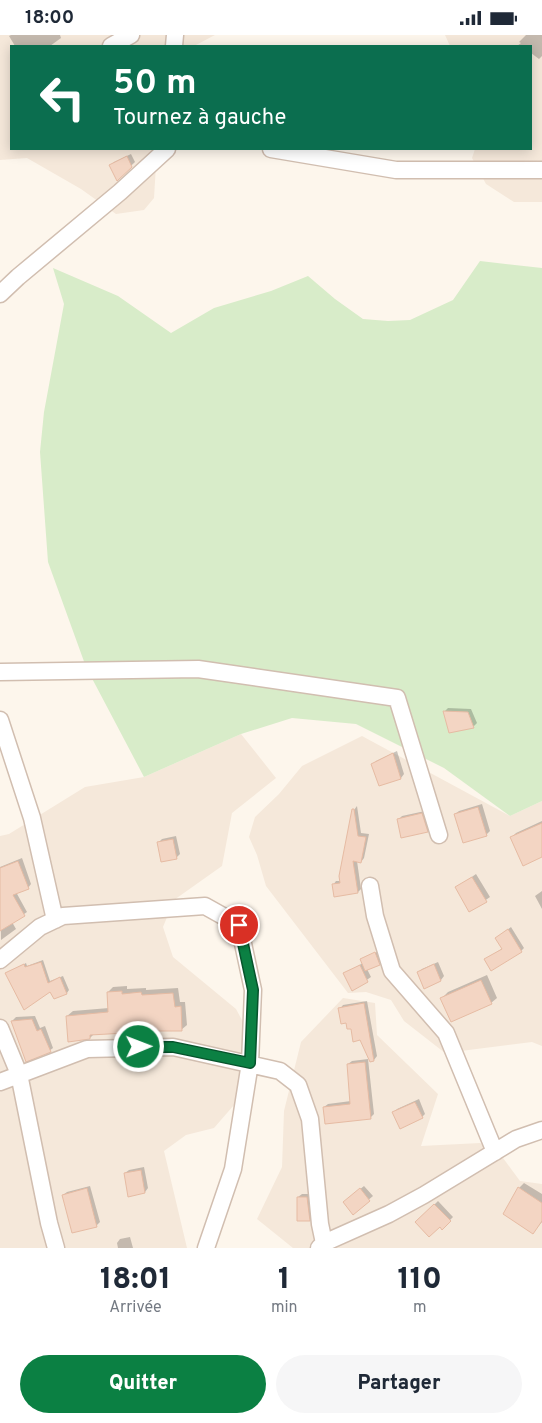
<!DOCTYPE html>
<html lang="fr">
<head>
<meta charset="utf-8">
<style>
  :root { --surface:#fff; --page:#f6f6f7; --text:#1f2937; --muted:#747a83; --accent:#0b8043 }
  body { margin:0; font-family:Overpass,sans-serif; background:var(--page); color:var(--text); height:100vh; display:flex; flex-direction:column; font-size:19px; white-space:nowrap }
  * { box-sizing:border-box; margin:0 }
  p { font-size:16px; color:var(--muted) }
  .icon { flex:none; width:28px; height:28px; fill:none; stroke:currentColor; stroke-width:2; stroke-linecap:round; stroke-linejoin:round }
  .map { position:relative; height:1213px; overflow:hidden }
  .drawer { display:flex; flex-direction:column; background:var(--surface); flex:1 }
  .drawer>* { flex:none }
  .guide { position:absolute; left:10px; top:10px; width:522px; height:105px; border-radius:0px; box-shadow:0 2px 12px #0003; background:#0b6e4f; color:#fff; overflow:hidden }
  .pin { position:absolute; display:grid; place-items:center; width:42px; height:42px; color:#fff; margin:-21px; border:2px solid #fff; border-radius:50%; box-shadow:0 1px 5px #0007 }
  .me { position:absolute; width:55px; margin:-28px; rotate:89deg; stroke-linejoin:round; filter:drop-shadow(0 0 4px #0008) }
  .turn { display:flex; align-items:center; gap:18px; height:105px; padding:0 20px; font-size:22px }
  .turn .icon { width:65px; height:65px; stroke-width:2.5 }
  .turn b { display:block; font-size:35px; line-height:42px }
  .eta { display:flex; justify-content:space-evenly; align-items:center; height:85px; text-align:center }
  .eta b { font-size:30px; font-weight:800; line-height:35px }
  .button { display:flex; gap:10px; margin-top:auto; padding:10px 20px }
  .button a { flex:1; height:58px; border-radius:30px; background:var(--accent); color:#fff; font-size:20px; font-weight:800; line-height:58px; text-align:center }
  .button a+a { background:var(--page); color:var(--text) }
  .status { display:flex; justify-content:space-between; align-items:center; height:35px; padding:0 25px; background:var(--surface); direction:ltr }
  .status svg { height:14px; fill:currentColor }
  .map>svg:first-child { display:block }
  .residential { fill:#f5e8da }
  .green { fill:#d8ecc9 }
  .shadow { fill:#0003 }
  .building { fill:#f3d5c3; stroke:#e6bba3 }
  .lines { fill:none; stroke-linecap:round; stroke-linejoin:round }
  .street-casing { stroke:#d1beb0; stroke-width:19 }
  .street { stroke:#fff; stroke-width:16 }
  .route-casing { stroke:#07532c; stroke-width:12 }
  .route { stroke:#0b8043; stroke-width:9 }
</style>
</head>
<body>
<div class="status"><b>18:00</b><svg viewBox="0 0 49 12"><path d="M0 12V9h3v3zM5 12V6h3v6zM10 12V3h3v9zM15 12V0h3v12zM26 1h20v11H26zM47 4h2v5h-2z"/></svg></div>
<div class="map">
<svg width="542" height="1213" viewBox="0 0 542 1213">
  <rect width="100%" height="100%" fill="#fdf6ec"/>
  <path class="residential" d="M0,0h215l-21,11h-183v103h146l-3,49 -10,12 -28,4 -35,-25 -54,-31 -27,2z
    M445,0h97v167h-28l-28,-18 -14,-26 3,-9h56v-103h-81z
    M241,699l35,44 -44,35 -10,53 -48,34 -11,27 10,30 63,52 14,26v28l-16,42 -20,23 -28,7 -22,16 23,97h-187v-412l9,-2 76,-47 59,-10z
    M362,701l148,80 32,-15v245l-10,-4 -87,11 -41,-32 -13,-21 -25,-8 -18,1 -82,-107 -9,-31 -8,-18 6,-20 24,-23 23,-28z
    M343,963l32,5 2,32 61,59 -17,52 59,-3 23,15 17,23 22,3v64h-249l-36,-29 25,-52 2,-56 17,-69z"/>
  <path class="green" d="M480,226l62,7v533l-32,15 -66,-48 -88,-44 -64,-6 -51,16 -97,43 -58,-110 -38,-105 -8,-110 4,-40 20,-108 -11,-36 65,28 53,37 43,-25 57,-17 37,-15 27,23 28,20 25,2 22,-1 43,-20z"/>
  <path class="shadow" d="M11,0h49l1,3 -11,8h-35l-6,-10z
    M526,0h16v21l-3,3 -8,-6v-7h-14l4,-3 -2,-1z
    M131,119l4,8 -18,17 -7,-13 4,-4z
    M448,673l23,1 6,14 -4,4 -29,-15z
    M397,716l7,23 -3,4 -21,6 -7,-19 3,-4z
    M482,769l8,27 -4,4 -31,-21 4,-3z
    M357,771l4,27 8,1 -5,24 -3,4 -4,-1 4,28 -3,3 -25,-7 3,-4h5l13,-71z
    M425,776l5,16 -3,4 -29,-11 4,-4z
    M542,786v35l-30,-19 4,-4z
    M176,801l4,18 -4,4 -17,-16 3,-3z
    M22,823l9,26 -3,4 -12,4 11,20 -15,10 4,7 -15,11 -1,-73z
    M476,839l14,23 -20,14 -14,-23z
    M542,856v18l-7,-13z
    M511,892l13,21 -3,3 -35,8 17,-11 -7,-10z
    M377,917l3,10 -13,7 4,8 -18,12 -8,-16 18,-10v-5z
    M43,925l7,21 13,-5 6,14 -2,3 -13,5 -3,-8 -44,-17 19,-10 1,3z
    M438,927l6,14 -3,4 -17,7 -6,-14 4,-4z
    M487,940l10,23 -6,5 -49,-5 6,-6z
    M127,951v3l19,-1v2l32,-2 2,14h5l2,23 -6,5h-27l-5,5 -21,-3 -34,2 -4,4 -23,-22 6,-5 36,-3 -1,-16 5,-5z
    M367,966l10,55 -3,4 -34,-51 3,-4z
    M35,981l5,12 5,-2 8,22 -4,3 -23,9 -14,-39 4,-4z
    M368,1024l6,55 -4,4 -46,-11 4,-3 23,-3 -3,-37 4,-3z
    M419,1064l6,15 -3,3 -28,-4 3,-4z
    M144,1132l4,21 -3,4 -20,-19 4,-3z
    M524,1148l18,11v28l-9,10 -14,-44z
    M90,1151l10,36 -4,4 -33,-31 4,-3z
    M364,1151l9,10 -20,17 -5,-14z
    M302,1159h9l2,22 -4,3 -11,-22z
    M438,1166l15,16 -11,11 -2,-3 -23,-3z
    M130,1202l3,11h-15l-1,-5 3,-4z"/>
  <path class="building" d="M127,121l5,11 -15,14 -8,-16z
    M443,676l25,1 6,16 -25,5z
    M393,718l8,26 -22,7 -8,-22z
    M478,772l9,29 -24,7 -9,-29z
    M352,774h2l4,27 8,1 -5,26 -8,-2 5,32 -24,4 -2,-13 8,-1 -1,-7z
    M422,778l6,19 -27,6 -4,-19z
    M542,788v34l-19,9 -13,-29z
    M173,804l4,20 -16,3 -4,-20z
    M18,826l11,28 -16,6 12,21 -25,15v-63z
    M472,842l15,25 -18,10 -14,-25z
    M508,894l14,23 -31,19 -7,-12 18,-10 -7,-11z
    M375,917l5,13 -15,6 -5,-12z
    M41,927l7,21 12,-6 7,17 -13,5 -4,-7 -26,18 -19,-37 19,-9 1,3z
    M434,929l7,17 -17,8 -7,-17z
    M360,930l8,17 -16,9 -9,-18z
    M481,945l11,24 -41,18 -11,-24z
    M122,956v3l19,-2 1,3 31,-2 2,14 6,-1 1,25h-33l1,5 -23,2 -1,-5 -36,2v4l-22,3 -2,-26 42,-4 -1,-20z
    M364,968l10,58 -4,1 -10,-22 -7,2 -2,-13h-4l-1,-6 -5,1 -3,-16z
    M32,984l5,12 4,-2 10,23 -25,10 -15,-41z
    M365,1027l6,57 -46,5 -2,-17 27,-3 -3,-40z
    M415,1067l8,16 -23,11 -8,-17z
    M141,1135l4,23 -17,4 -4,-24z
    M518,1152l24,16v18l-9,13 -30,-20z
    M87,1153l10,39 -25,6 -10,-38z
    M360,1153l10,13 -17,14 -10,-13z
    M297,1162h10l3,24h-13z
    M434,1169l17,17 -9,9 -2,-3 -11,10 -14,-15z"/>
  <g class="lines">
    <g class="street-casing">
      <path id="street" d="M111,11l20,-11
        M174,11l1,-11
        M271,114l125,21h146
        M0,259l18,-17 102,-85 47,-43
        M0,637l198,-3 199,29 42,137
        M0,685l32,98 23,102
        M370,851l5,30 17,55 54,62 49,119
        M0,925l40,-33 23,-11 142,-10 34,19 14,65 -3,73 -17,106 -27,79
        M0,993l19,46 30,149 7,25
        M0,1047l87,-33 86,-2 107,24 18,14 12,34 10,105 4,19
        M319,1213l5,-5 65,-29 35,-19 92,-56 26,-9"/>
    </g>
    <use href="#street" class="street"/>
  </g>
  <g class="lines">
    <g class="route-casing">
      <path id="route" d="M139,1012h34l77,16 3,-73 -14,-65"/>
    </g>
    <use href="#route" class="route"/>
  </g>
</svg>
<div class="pin" style="left:239px;top:890px;background:#d93025"><svg class="icon" aria-label="arrive" viewBox="0 0 24 24"><path d="M6 21V4h12l-3 4 3 4H6"/></svg></div>
<svg class="me" style="left:139px;top:1012px" viewBox="-20 -20 40 40"><circle r="17" fill="#0b8043" stroke="#fff" stroke-width="3"/><path d="M0-11L8 9 0 5-8 9z" fill="#fff"/></svg>
<div class="guide">
<div class="turn"><svg class="icon" aria-label="left" viewBox="0 0 24 24"><path d="M17 20v-9H6M10 6l-5 5 5 5"/></svg><div><b>50 m</b>Tournez à gauche</div></div>
</div>
</div>
<section class="drawer">
<div class="eta">
<div><b>18:01</b><p>Arrivée</p></div>
<div><b>1</b><p>min</p></div>
<div><b>110</b><p>m</p></div>
</div>
<div class="button"><a>Quitter</a><a>Partager</a></div>
</section>
</body>
</html>
